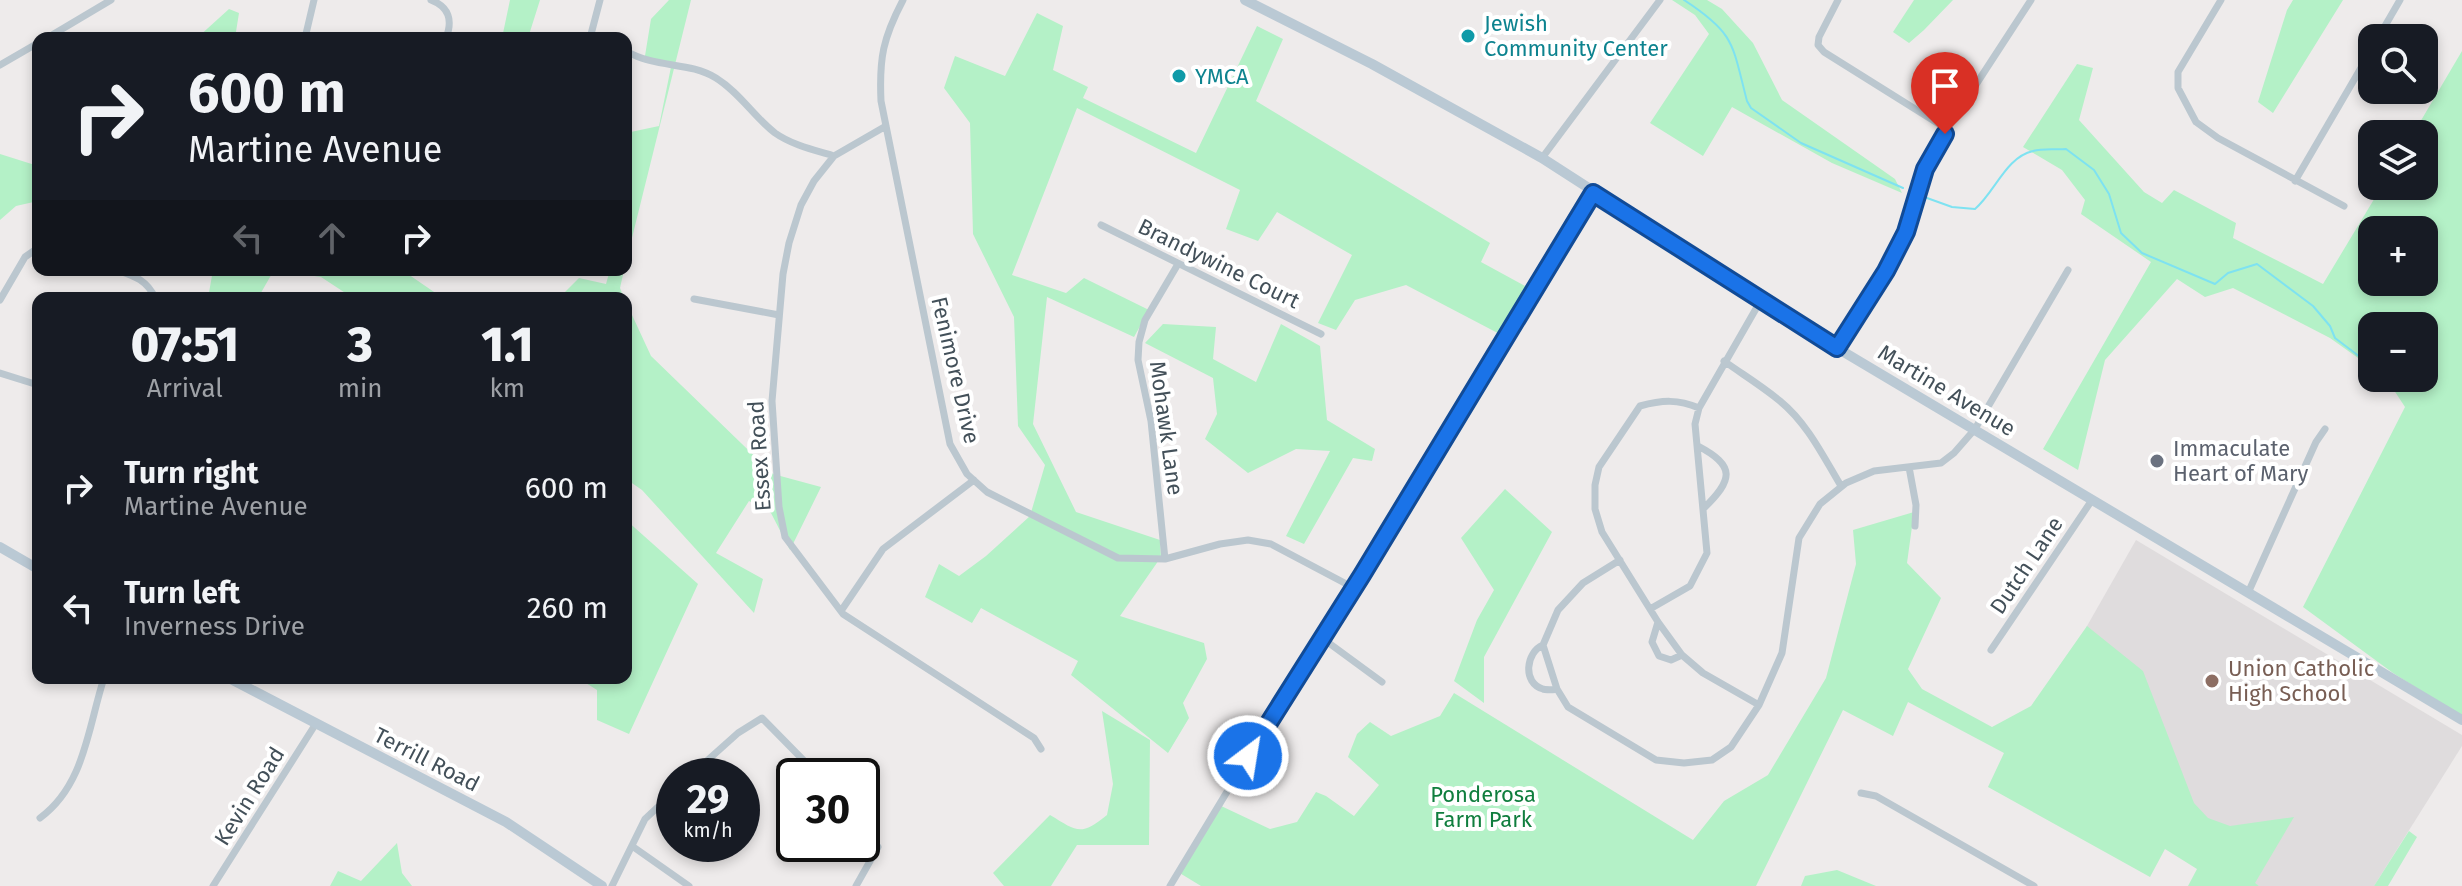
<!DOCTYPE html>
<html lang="en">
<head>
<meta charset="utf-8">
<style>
  :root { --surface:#171b24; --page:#242831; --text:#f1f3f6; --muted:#9ea1a6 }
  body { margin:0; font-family:"Fira Sans",sans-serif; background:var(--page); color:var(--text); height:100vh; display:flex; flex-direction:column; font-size:30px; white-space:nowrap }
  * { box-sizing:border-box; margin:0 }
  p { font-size:26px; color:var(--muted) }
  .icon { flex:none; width:44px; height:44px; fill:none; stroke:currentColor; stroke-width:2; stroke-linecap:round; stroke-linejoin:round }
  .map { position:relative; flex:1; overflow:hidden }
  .side { position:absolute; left:32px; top:292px; width:600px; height:392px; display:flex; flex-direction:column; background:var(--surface); border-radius:16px; box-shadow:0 4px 12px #0003 }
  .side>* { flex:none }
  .hud { position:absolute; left:32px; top:32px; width:600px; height:244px; border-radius:16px; box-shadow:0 4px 12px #0003; background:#171b24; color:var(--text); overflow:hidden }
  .tools { position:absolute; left:2358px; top:24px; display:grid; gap:16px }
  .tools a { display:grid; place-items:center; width:80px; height:80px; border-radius:16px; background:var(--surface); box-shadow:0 4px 12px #0003; font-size:40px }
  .speed { position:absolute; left:656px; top:758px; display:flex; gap:16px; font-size:40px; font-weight:700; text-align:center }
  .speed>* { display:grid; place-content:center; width:104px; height:104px; border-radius:50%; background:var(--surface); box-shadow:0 4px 12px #0003; line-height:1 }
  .speed small { font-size:20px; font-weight:400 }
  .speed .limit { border:4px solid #111; border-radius:12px; background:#fff; color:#111 }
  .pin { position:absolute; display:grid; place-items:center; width:68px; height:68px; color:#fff; margin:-82px -34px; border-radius:50% 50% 50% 0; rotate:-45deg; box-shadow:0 0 8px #0007 }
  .pin .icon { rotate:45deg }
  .me { position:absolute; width:88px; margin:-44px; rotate:31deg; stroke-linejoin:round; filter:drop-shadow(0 0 6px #0008) }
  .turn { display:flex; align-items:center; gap:28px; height:168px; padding:0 24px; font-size:36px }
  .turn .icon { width:104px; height:104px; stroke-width:2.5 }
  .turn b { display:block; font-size:56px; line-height:68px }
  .lanes { display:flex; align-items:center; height:76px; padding:0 24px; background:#0003; justify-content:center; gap:40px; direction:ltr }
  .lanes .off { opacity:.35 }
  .eta { display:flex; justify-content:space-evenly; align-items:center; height:136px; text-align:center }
  .eta b { font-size:48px; font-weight:800; line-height:56px }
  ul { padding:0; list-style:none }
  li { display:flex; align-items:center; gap:24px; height:120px; padding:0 24px }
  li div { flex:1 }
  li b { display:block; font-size:30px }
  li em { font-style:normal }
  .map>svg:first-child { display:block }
  .education { fill:#dfdcdd }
  .green { fill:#b4f1c7; fill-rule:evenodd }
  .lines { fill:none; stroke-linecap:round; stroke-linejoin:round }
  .stream { stroke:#7ee2f1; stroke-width:2 }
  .street { stroke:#bbc7cf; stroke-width:7 }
  .secondary { stroke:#bac9d4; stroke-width:10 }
  .route-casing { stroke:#114b97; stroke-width:20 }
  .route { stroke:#1a73e8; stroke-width:14 }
  .culture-dot { fill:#0f9aa8; stroke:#fff; stroke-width:3 }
  .worship-dot { fill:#6b7280; stroke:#fff; stroke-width:3 }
  .education-dot { fill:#8d6e63; stroke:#fff; stroke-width:3 }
  .labels { text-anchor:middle; stroke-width:8; stroke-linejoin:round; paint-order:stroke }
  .culture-label { font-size:22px; fill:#0d838f; stroke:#fff; text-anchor:start }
  .street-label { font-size:22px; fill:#435059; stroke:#fff }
  .worship-label { font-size:22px; fill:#5b616d; stroke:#fff; text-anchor:start }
  .education-label { font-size:22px; fill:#785e54; stroke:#fff; text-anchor:start }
  .park-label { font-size:22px; fill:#107e3e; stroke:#fff }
</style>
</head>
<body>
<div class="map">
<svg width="2462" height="886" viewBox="0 0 2462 886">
  <rect width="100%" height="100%" fill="#eeebeb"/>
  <path class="education" d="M2136,540l326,195v11l-88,140h-115l-236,-116 64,-144z"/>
  <path class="green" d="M510,0h30l-12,38h-26z
    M669,0h22l-65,262v-129l33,-7 12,-59 -27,-5 7,-43z
    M1672,0h35l15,9 31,34 29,57 113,79 7,14 -70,-30 -100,-56 -29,49 -53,-33 59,-89 -14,-19z
    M1914,0h39l-29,30 -15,13 -16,-11z
    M2293,0h50l-70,113 -15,-11 29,-92z
    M229,9l10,4 -4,25h-38z
    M1037,13l26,13 -10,44 35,17 -5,11 113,55 61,-127 26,13 -27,62 234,142 -9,19 59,32 -29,46 -105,-55 -51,15 -19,30 -18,-7 34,-68 -75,-43 -19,29 -32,-12 14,-39 -163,-82 -65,167 54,18 18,-15 65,32 -15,27 -87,-40 -14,127 43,88 84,28 1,17 -41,59 84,27 3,16 -24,44 6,15 -21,35 -97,-78 7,-14 -97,-53 -9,15 -47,-26 14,-33 20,12 27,-20 44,-40 15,-51 -27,-39 -4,-109 -41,-83 -3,-111 -26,-35 11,-32 50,20z
    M2462,51v666l-69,-44 -90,-66 102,-200 -19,-29h38v-52h-52v42l-42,-30 -97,-50 -28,9 -28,-18 -72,81 -27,110 -35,-21 108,-187 -70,-48 4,-14 -23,-30 -39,-23 54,-83 16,4 -14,52 65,72 18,11 12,-13 62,33 -3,15 90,46 59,-98h42v-52h-11zM2372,230h52v52h-52z
    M0,154l38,12v35l-22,5 -16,14z
    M213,270h189l35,24 -2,4h-82l-32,-21 -47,-7 -16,28h-50z
    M610,270h14l-4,18 4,10h-65l20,-20 27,6z
    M626,302l25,54 122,118 48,13 -31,63 -19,-37 -22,-12 -33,52 47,26 -9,34 -112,-123 -16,-11z
    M1163,324l53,3 -3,32 43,23 25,-58 39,22 7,74 48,29 -3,12 -19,-3 -49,86 -18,-8 44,-85 -34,-2 -48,24 -43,-34 12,-25 -4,-36 -68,-35z
    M1505,489l47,43 -68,125v46l-30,-22 23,-61 17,-30 -33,-52z
    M1914,512l-7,51 34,35 -33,71 14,20 70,38 39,-21 56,-80 56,45 51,132 14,15 22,8 64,-9 -39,66 4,3h-71l9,-17 -32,-20 -15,28 -162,-90 16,-34 -96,-51 -15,34 -50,-26 -87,176h-555l-23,-14 41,-67 51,24 27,-7 19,-30 10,4 28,20 25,-31 -31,-28 9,-23 13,-12 21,14 49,-20 14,-23 239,147 31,-39 44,-26 58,-97 30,-114 -3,-34z
    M626,520l72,64 -69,150 -32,-14v-30l-19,-12h48z
    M1102,711l48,29 -1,105h-72l-26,41h-47l-11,-13 57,-58c27,16 30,22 57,0l6,-31z
    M2409,831l8,6 -29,49h-14z
    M397,843l5,30 10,13h-82l8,-15 23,10z
    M1837,870l39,16h-75l4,-10z"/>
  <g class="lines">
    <path class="stream" d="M1684,0c52,34 48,44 63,101l4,7 50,35 102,45
      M1927,198l25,9 23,2c20,-17 31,-52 58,-58 10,-3 23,-1 33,-2l28,21 15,24 12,39 21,20 73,31 13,-11 29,-9 56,42 17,20 5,12 37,28
      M2388,378l8,11"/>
    <path class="street" d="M431,0c18,7 22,20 15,38
      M903,0c-20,38 -24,58 -22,101l69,343 17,30 20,18 131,66 47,1 55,-15 28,-4 23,4 83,44
      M1838,0l-19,37 -1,8 6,7 123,77
      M2221,0l-43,72v16l18,34 22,16 126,68
      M47,38l64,-38
      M305,38l9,-38
      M590,38l10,-38
      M2378,38l22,-38
      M626,51c31,18 62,10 90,27 24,15 38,39 59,55 17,12 39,17 59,23
      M0,65l38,-22
      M886,126l-52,30 -20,25 -13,24 -12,38 -6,31 -11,127 7,106 6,30 58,77 191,124 7,11
      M1542,158l118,-158
      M2295,181l77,-132
      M1101,225l220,109
      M117,270c17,6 30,10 38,28
      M694,299l85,16
      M0,300l25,-43 13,-9
      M1837,348l49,-77 20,-39 19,-63 22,-40 84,-129
      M1724,361c18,13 38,25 56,40 27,22 43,55 61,85
      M0,373l38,12
      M1699,408c-21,-9 -37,-8 -59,-2l-41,61 -4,18v24l7,23 56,90 24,33 21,18 56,32
      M1698,446c38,20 35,34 6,62
      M1909,467l7,38 -1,21
      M1165,559l-14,-138 -13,-61 1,-18 6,-22 33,-56
      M1620,560l-37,23 -25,27 -15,35 14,44 11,18 88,53 28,3 28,-3 19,-13 28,-42 23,-52 17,-115 21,-34 26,-21 28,-12 67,-8 13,-10 21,-24 93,-159
      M2248,593l68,-151 9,-13
      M1650,609l40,-23 17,-33 -12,-129 4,-16 62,-108
      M841,611l42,-62 91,-69
      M1658,622l-6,20 7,14 12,4 11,-5
      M1322,638l60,44
      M1543,645c-17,7 -21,38 0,44 2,1 12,1 14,0
      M1991,650l101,-150
      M690,776l48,-43 24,-15 57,58
      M1861,793l15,3 158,90
      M40,818c45,-33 48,-91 64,-140
      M742,826l5,6
      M632,846l57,40
      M213,886l102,-161
      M612,886l33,-67 29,-27
      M856,886l22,-39 -16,-20
      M1170,886l101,-167 91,-144 231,-382"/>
    <path class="secondary" d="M1245,0l127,64 170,94 295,190 625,372
      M0,547l38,22
      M229,678l277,144 96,64"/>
  </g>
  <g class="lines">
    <g class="route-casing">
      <path id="route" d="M1248,756l114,-181 231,-382 244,155 49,-77 20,-39 19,-63 20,-35"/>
    </g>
    <use href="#route" class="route"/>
  </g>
  <g class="culture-dot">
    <circle cx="1468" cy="36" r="8"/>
    <circle cx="1179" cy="76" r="8"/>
  </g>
  <circle class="worship-dot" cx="2157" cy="461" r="8"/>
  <circle class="education-dot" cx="2212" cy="681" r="8"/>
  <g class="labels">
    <g class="culture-label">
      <text x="1484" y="31">Jewish<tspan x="1484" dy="25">Community Center</tspan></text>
      <text x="1195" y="84">YMCA</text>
    </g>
    <g class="street-label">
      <text transform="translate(1219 263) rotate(26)" y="8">Brandywine Court</text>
      <text transform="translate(956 370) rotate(77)" y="8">Fenimore Drive</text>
      <text transform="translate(1947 390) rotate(31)" y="8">Martine Avenue</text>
      <text transform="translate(1167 428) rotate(82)" y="8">Mohawk Lane</text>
      <text transform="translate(759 456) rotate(-94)" y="8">Essex Road</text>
      <text transform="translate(2026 565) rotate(-56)" y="8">Dutch Lane</text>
      <text transform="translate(427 759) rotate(27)" y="8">Terrill Road</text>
      <text transform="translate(249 796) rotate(-58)" y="8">Kevin Road</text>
    </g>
    <g class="worship-label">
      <text x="2173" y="456">Immaculate<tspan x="2173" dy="25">Heart of Mary</tspan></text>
    </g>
    <g class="education-label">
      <text x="2228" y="676">Union Catholic<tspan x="2228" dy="25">High School</tspan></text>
    </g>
    <g class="park-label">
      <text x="1483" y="802">Ponderosa<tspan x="1483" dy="25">Farm Park</tspan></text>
    </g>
  </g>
</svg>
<div class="tools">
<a><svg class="icon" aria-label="search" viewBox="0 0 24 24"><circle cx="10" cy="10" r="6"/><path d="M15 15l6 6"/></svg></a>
<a><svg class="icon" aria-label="layers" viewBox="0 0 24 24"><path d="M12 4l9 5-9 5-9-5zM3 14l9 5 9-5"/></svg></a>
<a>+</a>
<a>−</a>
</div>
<div class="speed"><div>29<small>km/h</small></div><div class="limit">30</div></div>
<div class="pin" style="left:1945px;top:134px;background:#d93025"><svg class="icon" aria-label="arrive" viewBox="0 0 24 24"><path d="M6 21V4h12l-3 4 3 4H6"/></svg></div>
<svg class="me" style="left:1248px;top:756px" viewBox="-20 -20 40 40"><circle r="17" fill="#1a73e8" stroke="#fff" stroke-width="3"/><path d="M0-11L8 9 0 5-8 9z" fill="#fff"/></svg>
<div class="hud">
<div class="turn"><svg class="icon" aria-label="right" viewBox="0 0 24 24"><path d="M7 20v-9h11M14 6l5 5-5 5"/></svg><div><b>600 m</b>Martine Avenue</div></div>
<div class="lanes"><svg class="icon off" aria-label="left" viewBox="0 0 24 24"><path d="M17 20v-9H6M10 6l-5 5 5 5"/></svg><svg class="icon off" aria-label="ahead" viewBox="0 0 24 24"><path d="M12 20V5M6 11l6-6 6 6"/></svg><svg class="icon" aria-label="right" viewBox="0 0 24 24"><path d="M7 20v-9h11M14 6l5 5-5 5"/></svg></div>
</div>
<section class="side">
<div class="eta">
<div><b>07:51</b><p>Arrival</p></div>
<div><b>3</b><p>min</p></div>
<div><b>1.1</b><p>km</p></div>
</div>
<ul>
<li><svg class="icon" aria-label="right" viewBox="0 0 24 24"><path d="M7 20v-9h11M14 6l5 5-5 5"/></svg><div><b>Turn right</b><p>Martine Avenue</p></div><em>600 m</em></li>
<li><svg class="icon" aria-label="left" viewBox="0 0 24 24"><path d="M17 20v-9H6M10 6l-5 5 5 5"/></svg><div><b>Turn left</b><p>Inverness Drive</p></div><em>260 m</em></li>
</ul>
</section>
</div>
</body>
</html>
